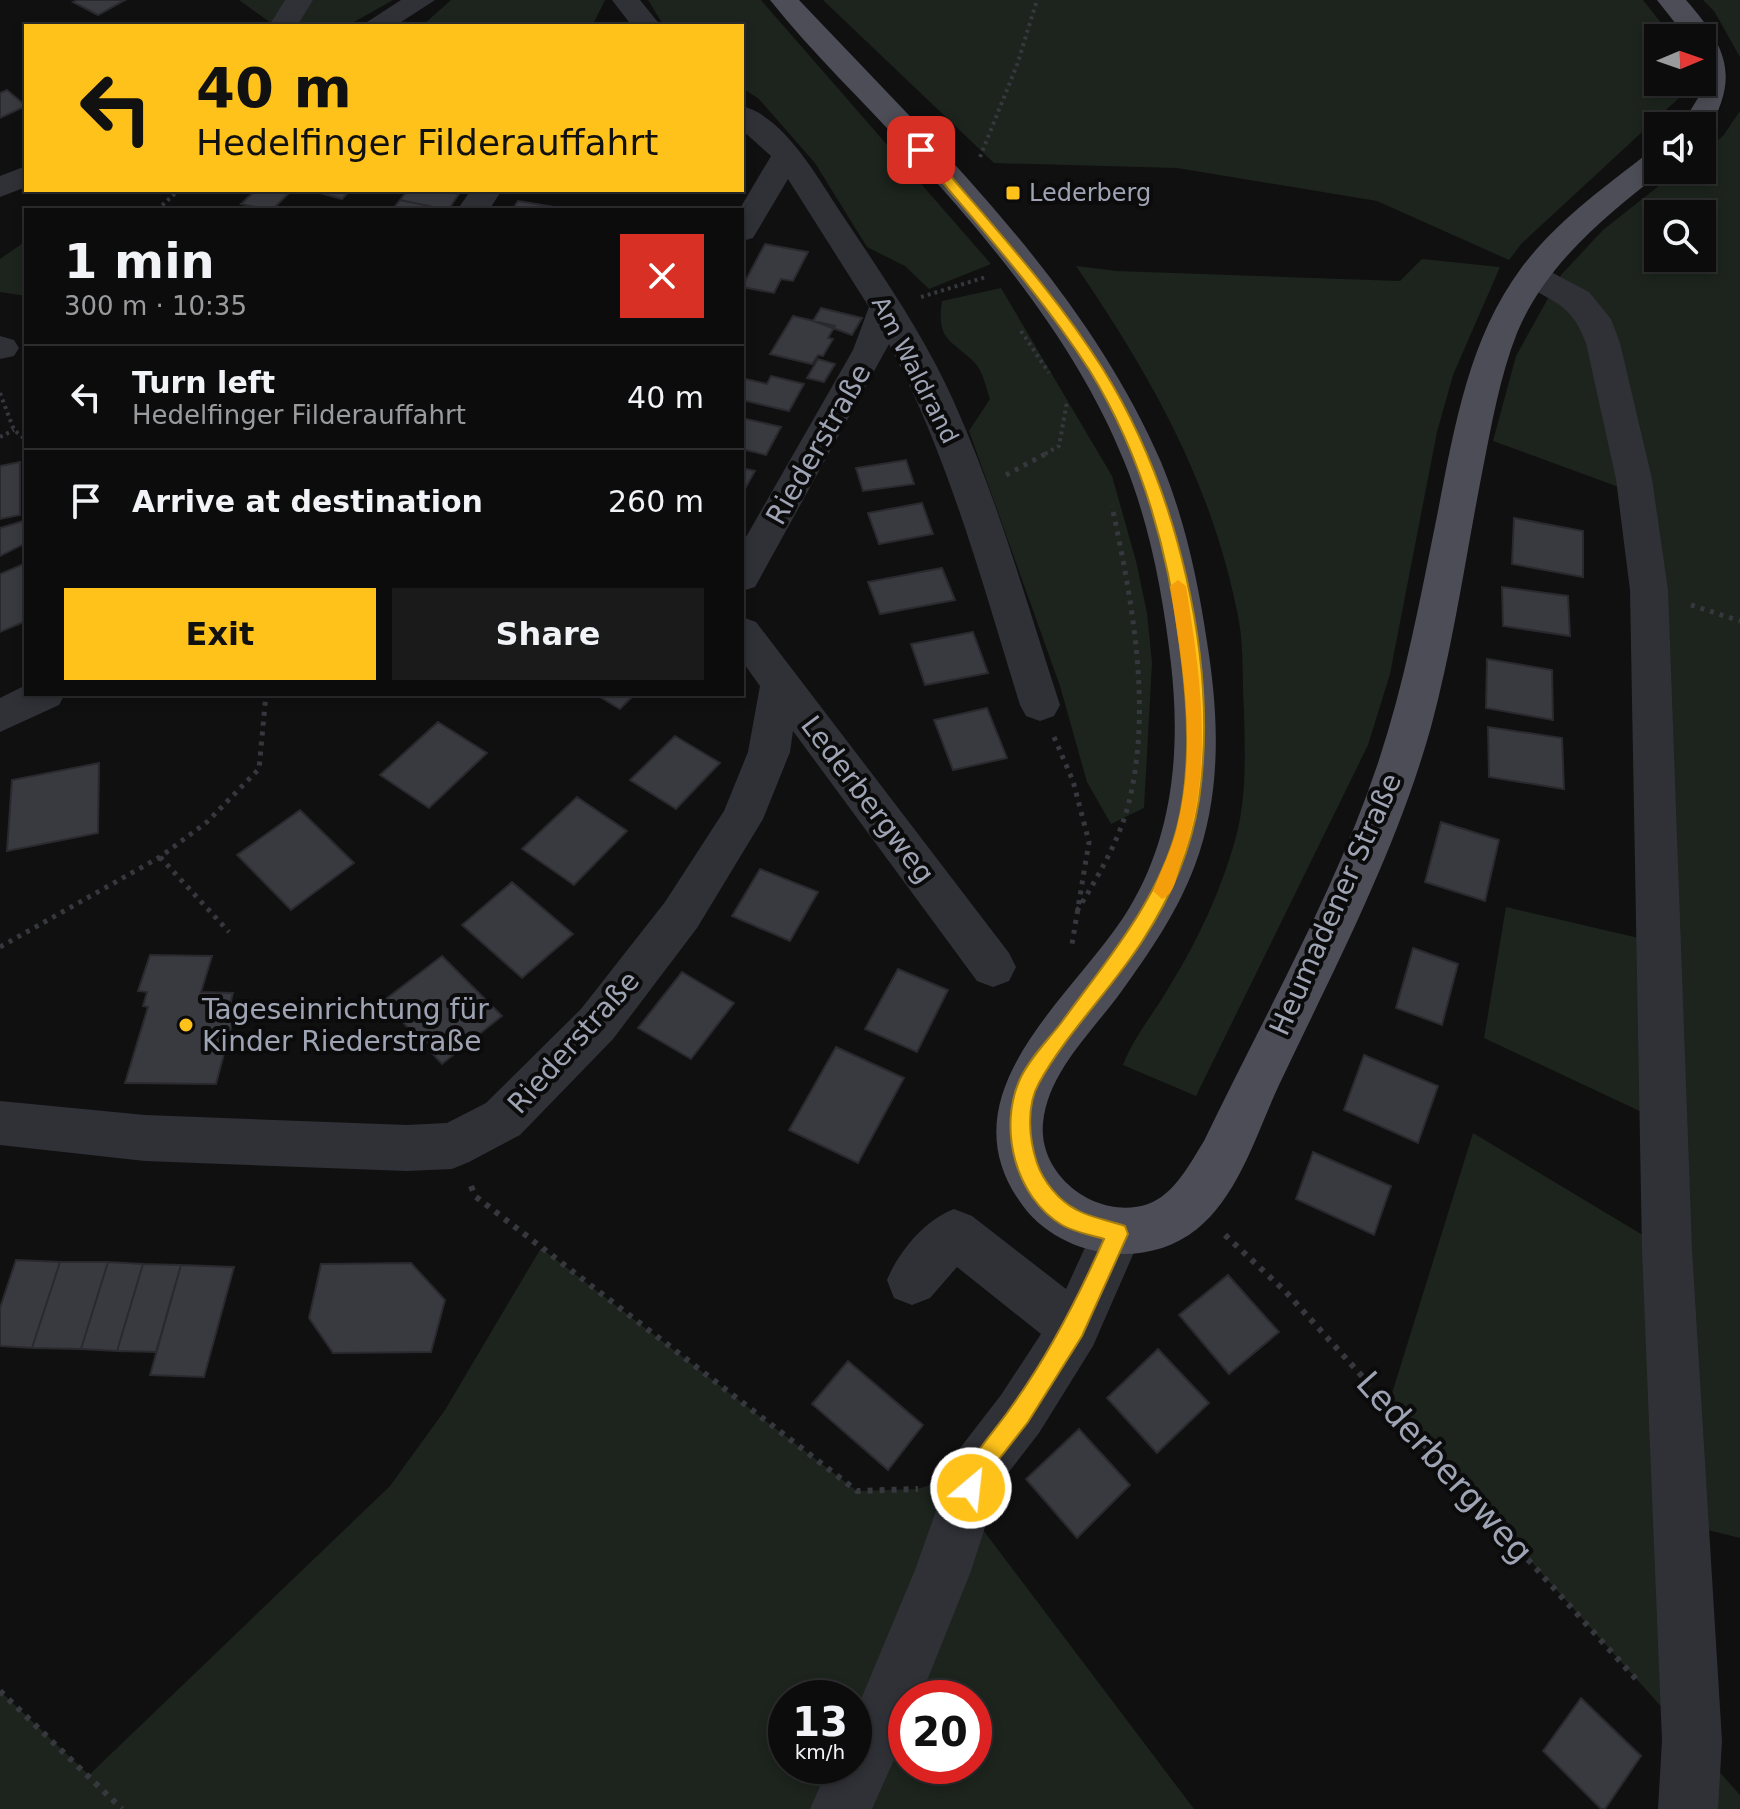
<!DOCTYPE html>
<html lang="en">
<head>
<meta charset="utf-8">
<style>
  :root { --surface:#0c0c0d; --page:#1a1a1b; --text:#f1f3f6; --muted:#9a9b9d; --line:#2c2c2e; --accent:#ffc21a }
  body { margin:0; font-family:"DejaVu Sans",sans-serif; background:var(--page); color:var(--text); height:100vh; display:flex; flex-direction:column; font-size:30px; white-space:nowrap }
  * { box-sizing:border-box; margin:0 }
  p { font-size:26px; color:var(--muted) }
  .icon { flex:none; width:44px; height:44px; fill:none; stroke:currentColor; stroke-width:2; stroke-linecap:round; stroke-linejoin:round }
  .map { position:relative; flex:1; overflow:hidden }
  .side { position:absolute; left:24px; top:208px; width:720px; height:488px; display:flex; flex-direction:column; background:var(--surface); border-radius:0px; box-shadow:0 4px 12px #0003,0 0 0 2px var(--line) }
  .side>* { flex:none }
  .banner { position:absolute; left:24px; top:24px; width:720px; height:168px; border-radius:0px; box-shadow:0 4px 12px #0003,0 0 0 2px var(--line); background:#ffc21a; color:#111; overflow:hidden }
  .needle { width:52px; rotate:88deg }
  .controls { position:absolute; left:1644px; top:24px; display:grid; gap:16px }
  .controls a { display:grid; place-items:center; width:72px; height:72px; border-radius:0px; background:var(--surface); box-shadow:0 4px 12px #0003,0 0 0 2px var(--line); font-size:40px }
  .speed { position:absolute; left:768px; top:1680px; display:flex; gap:16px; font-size:40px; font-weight:700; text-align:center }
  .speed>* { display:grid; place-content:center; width:104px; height:104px; border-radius:50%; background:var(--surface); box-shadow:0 4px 12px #0003,0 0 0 2px var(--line); line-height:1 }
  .speed small { font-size:20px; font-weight:400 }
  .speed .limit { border:12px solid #d22; background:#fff; color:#111 }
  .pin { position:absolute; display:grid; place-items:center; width:68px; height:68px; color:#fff; margin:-34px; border-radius:16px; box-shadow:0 4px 12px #0006 }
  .me { position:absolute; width:88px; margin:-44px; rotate:28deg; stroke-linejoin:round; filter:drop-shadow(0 0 6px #0008) }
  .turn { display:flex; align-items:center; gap:28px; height:168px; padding:0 40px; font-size:36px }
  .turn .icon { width:104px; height:104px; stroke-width:2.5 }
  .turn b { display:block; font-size:56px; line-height:68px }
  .round { display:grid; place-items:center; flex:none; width:84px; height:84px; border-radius:0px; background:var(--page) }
  .headline { display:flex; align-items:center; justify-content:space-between; height:136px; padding:0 40px }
  h1 { font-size:48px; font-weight:800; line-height:60px }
  .action { display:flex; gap:16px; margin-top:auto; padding:16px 40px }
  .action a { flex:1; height:92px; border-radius:0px; background:var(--accent); color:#111; font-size:32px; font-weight:800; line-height:92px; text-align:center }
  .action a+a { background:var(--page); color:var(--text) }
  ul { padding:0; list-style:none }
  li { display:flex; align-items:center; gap:24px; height:104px; padding:0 40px; border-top:2px solid var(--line) }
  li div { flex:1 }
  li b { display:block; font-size:30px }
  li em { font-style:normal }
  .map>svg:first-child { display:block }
  .green { fill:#1c241d; fill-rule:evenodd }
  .building { fill:#393a40; stroke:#2a292e; stroke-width:2 }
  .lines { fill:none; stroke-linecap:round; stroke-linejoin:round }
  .path-far2 { stroke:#36383e; stroke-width:4; stroke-dasharray:3 4; stroke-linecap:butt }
  .path-far1 { stroke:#36383e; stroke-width:5; stroke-dasharray:4 6; stroke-linecap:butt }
  .path { stroke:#36383e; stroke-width:6; stroke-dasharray:5 7; stroke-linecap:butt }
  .minor { fill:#303137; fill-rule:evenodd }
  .major { fill:#4c4d56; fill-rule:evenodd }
  .route { fill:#ffc21a; stroke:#a67e11; stroke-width:2 }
  .slow { fill:#f59e0b }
  .poi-dot { fill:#ffc21a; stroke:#0b0b0c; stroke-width:3 }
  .labels { text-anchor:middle; stroke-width:8; stroke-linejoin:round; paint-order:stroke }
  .far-poi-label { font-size:24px; fill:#9fa4b4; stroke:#0b0b0c; text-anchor:start }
  .far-street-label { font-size:24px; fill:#9fa4b4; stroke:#0b0b0c }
  .street-label { font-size:28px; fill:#9fa4b4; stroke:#0b0b0c }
  .poi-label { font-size:28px; fill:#9fa4b4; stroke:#0b0b0c; text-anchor:start }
  .near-street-label { font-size:34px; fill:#9fa4b4; stroke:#0b0b0c }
</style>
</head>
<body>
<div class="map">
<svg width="1740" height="1809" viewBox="0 0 1740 1809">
  <rect width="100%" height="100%" fill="#101011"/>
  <path class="green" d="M239,0h154l-46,26h-72z
    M451,0h154l-13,26 -168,-2z
    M648,0h113l230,264 -62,25 -24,-23 -38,-19 -52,-84 -56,-64 -17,-11v-62h-78z
    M823,0h820l30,38h-15v44h24l-1,14 -159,147 -13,17 -132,-59 -200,-33 -183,-5z
    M1703,0h37v57l-26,-46z
    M1740,111v1427l-60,-15 12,218 48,54v14h-52l4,-68 -303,-338 84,-270 193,116 -3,-127 -179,-84 22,-131 154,36 -25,-450 -142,-52 23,-85 45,-81 42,-45 76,-60h23v-18l21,-16zM1658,214h44v44h-44z
    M26,241v55l-26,-4v-33z
    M1422,259l78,8 -47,108 -16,57 -47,242 -22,71 -172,351 -73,-31c12,-31 33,-54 49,-83 26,-42 48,-90 62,-138 13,-42 11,-88 10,-132 -2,-30 0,-62 -5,-91 -26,-136 -86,-242 -163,-355l40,5 284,10z
    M1001,288l111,188 24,85 11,52 5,50 -8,145 -33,16 -24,-42 -27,-96 -91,-255 21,-32c-4,-11 -7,-28 -15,-36 -24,-24 -39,-22 -33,-62z
    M541,1248l316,243 60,-2 59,-18 -11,35 229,303h-1194v-118l89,84 301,-289 55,-76zM786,1698h68v68h-68zM906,1698h68v68h-68z"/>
  <path class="building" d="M77,0h48l-27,15 -25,-13z
    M7,90l19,16 -26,12v-25z
    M256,190h32l3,1 -19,19 -31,-6z
    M310,190h40l-8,9z
    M408,190h30l21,4 -11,16 -48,-10z
    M400,200l48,10h-56z
    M518,201l36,6 -2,3h-40z
    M765,244l43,8 -15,29 -12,-2 -7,14 -32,-6z
    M821,308l41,10 -10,17 -39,-14z
    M793,316l42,10 -7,12 5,1 -10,17 -5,-1 -6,9 -42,-10z
    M818,359l17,5 -11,18 -17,-4z
    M771,376l33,8 -15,27 -47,-11v-22l25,6z
    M742,418l39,9 -15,28 -24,-6z
    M906,460l8,24 -51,7 -7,-23z
    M20,462v53l-20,4v-53z
    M742,468l13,3 -13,23z
    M922,503l11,31 -54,10 -11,-31z
    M1514,518l69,13v46l-71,-13z
    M23,521l3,22 -26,13v-28z
    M26,563v58l-26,11v-58z
    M942,568l13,32 -75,14 -12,-32z
    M1502,587l66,9 2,40 -67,-10z
    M973,632l15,41 -63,12 -14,-41z
    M1487,659l65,11 1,50 -67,-12z
    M595,694h40l-15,15z
    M987,708l20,50 -54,12 -19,-50z
    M438,722l49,31 -58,55 -49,-33z
    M1488,727l74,11 2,51 -75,-12z
    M675,736l45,27 -44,46 -46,-29z
    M99,763l-1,70 -91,18 5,-71z
    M577,797l50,34 -53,54 -52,-36z
    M300,810l54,53 -63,47 -54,-55z
    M1441,822l58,18 -14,61 -60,-19z
    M760,869l58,23 -28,49 -58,-25z
    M512,882l61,52 -51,44 -60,-53z
    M1413,948l45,16 -16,61 -46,-17z
    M150,955l62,1 -11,36 32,1 -7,27h7l-17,64 -91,-1 23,-76 -5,-1 4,-14 -9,-1z
    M442,956l60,60 -60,48 -59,-63z
    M898,969l50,21 -31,62 -52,-23z
    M682,972l52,31 -43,56 -53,-31z
    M836,1047l68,31 -46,85 -69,-33z
    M1364,1055l74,31 -20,57 -74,-33z
    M1313,1152l78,34 -17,49 -78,-36z
    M16,1260l44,2 -28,86 -32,-2v-38z
    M60,1262h48l-27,87 -49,-1z
    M108,1262l35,2 -26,87 -36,-2z
    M411,1263l34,37 -14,52 -98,1 -24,-35 12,-54z
    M143,1264l38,1 -25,87 -39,-1z
    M181,1265l53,2 -30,110 -54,-2z
    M1228,1275l51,57 -50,42 -50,-59z
    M1158,1349l51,54 -52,50 -50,-55z
    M848,1361l75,64 -35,45 -76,-66z
    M1079,1429l51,56 -53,53 -51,-59z
    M1581,1698l60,58 -36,53h-4l-58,-58z"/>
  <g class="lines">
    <path class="path-far2" d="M980,157l37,-92 20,-65
      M157,210l22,-20
      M921,297l65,-20
      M1021,331l28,42
      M0,393l14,37 12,10
      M0,437l14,-7
      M1045,454l14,-8 8,-44"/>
    <path class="path-far1" d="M1006,475l43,-23
      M1691,605l49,16
      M1054,737l19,44 16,61 -17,102
      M160,857l69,75
      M1077,911c20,-33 41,-68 51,-105 25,-97 4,-205 -16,-300
      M0,947l160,-90 47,-35 52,-53 7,-75"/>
    <path class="path" d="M471,1186l4,10 382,295 61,-2
      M1225,1235l60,56 351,388
      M0,1691l122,118"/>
    <path class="minor" d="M285,0h28l-16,26h-28z
      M401,0h34l-40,26h-34z
      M612,0h28l21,26h-29z
      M742,106c41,10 75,70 97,104 41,62 85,124 115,192 44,98 73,202 106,303l-6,11 -14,5 -14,-5 -6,-11c-38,-123 -71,-247 -131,-361l-134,243 -13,4v-47l111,-194 16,-43 -81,-128 -35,59 -11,3v-31h-3l32,-54 -29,-26z
      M26,166v21l-26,10v-21z
      M471,190h31l-13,20h-32z
      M1534,263l55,29 22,27 9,24 32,136 16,111 24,660 30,491 -4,68h-60l4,-68 -20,-491 -12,-660 -14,-111 -30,-136c-19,-52 -47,-38 -68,-70l5,-7z
      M0,336l14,4 5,8 -5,8 -14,3z
      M742,617l14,5 253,331 7,14 -7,14 -16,6 -16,-6 -184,-250 -3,21 -27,67 -66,109 -84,111 -93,96 -51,27 -17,7 -45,2 -262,-10 -145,-16v-44l145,14 262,10 40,-2 39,-20 95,-94 84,-107 59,-91 24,-59 12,-66 -18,-25z
      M26,685v9h39l-6,11 -59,27v-34z
      M954,1209l18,7 94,73 33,-72 18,-7 18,7 7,17 -49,112 -54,87 -41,53 -27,85 -51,127h-14v35l-34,76h-62l19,-43h25v-50l61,-146 42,-118 44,-57 40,-61 -84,-67 -27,31 -18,7 -18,-7 -7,-18c12,-29 38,-60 67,-71z"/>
    <path class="major" d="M770,0h29c133,141 284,282 362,462 24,58 37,119 46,180 12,74 15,151 -12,223 -17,46 -45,87 -74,127 -29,40 -73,80 -78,131 -5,54 55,98 105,81 26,-9 43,-42 56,-63 60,-125 130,-247 174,-378 27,-81 42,-164 59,-247 17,-86 31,-177 85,-249 34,-45 81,-79 125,-113l11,-3v19h6c-58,46 -118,93 -147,163 -17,43 -25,90 -34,135 -17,86 -29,174 -52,259 -35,125 -97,242 -152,358 -22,47 -40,110 -82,144 -52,42 -135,29 -174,-23 -81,-109 43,-203 100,-288 50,-76 58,-166 48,-254 -8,-69 -21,-139 -47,-203 -46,-115 -130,-216 -213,-307 -46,-51 -98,-100 -141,-154z
      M1657,0h29c41,47 54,77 21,132l-5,1v-7h-21l20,-33 1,-55h-15z"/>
  </g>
  <path class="route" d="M917,147h9c60,72 127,142 177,222 74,119 116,292 96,431 -8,50 -28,97 -56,140 -31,49 -76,92 -104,143 -13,23 -10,56 -2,80 6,18 22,38 40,47 14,8 32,10 48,16l3,8 -46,102 -54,86 -43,55 -6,19 -8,4 -8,-4 -4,-8c11,-33 34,-54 53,-82 38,-53 66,-108 92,-167 -13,-4 -30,-7 -42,-14 -47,-28 -64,-97 -42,-146 9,-20 28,-39 41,-56 44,-61 96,-120 116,-195 15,-58 11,-123 3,-182 -12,-96 -39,-192 -90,-275 -50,-78 -114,-148 -173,-219z"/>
  <path class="slow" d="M1178,580l8,6c15,94 29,185 -5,277 -4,12 -7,32 -19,36l-9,-8c8,-21 19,-42 24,-64 20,-80 6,-161 -7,-241z"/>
  <g class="poi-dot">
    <rect x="1005" y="185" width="16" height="16" rx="4"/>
    <circle cx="186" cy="1025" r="8"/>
  </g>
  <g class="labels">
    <g class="far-poi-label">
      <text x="1029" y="201">Lederberg</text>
    </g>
    <g class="far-street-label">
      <text transform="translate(915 370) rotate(63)" y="8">Am Waldrand</text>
    </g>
    <g class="street-label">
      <text transform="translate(818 444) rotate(-60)" y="10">Riederstraße</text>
      <text transform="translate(868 799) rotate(53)" y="10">Lederbergweg</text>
      <text transform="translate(1335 904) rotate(-66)" y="10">Heumadener Straße</text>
      <text transform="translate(573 1042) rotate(-48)" y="10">Riederstraße</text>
    </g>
    <g class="poi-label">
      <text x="202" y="1019">Tageseinrichtung für<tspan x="202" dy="32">Kinder Riederstraße</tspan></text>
    </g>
    <g class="near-street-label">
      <text transform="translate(1445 1467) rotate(48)" y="12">Lederbergweg</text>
    </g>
  </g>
</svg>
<div class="controls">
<a><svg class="needle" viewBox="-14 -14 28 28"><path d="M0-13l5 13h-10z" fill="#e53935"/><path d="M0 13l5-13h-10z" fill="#9a9b9d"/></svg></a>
<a><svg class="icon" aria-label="sound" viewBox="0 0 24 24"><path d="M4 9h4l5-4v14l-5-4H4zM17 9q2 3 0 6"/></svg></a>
<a><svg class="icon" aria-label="search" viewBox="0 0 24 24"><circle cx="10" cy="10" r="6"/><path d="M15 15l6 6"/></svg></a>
</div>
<div class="speed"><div>13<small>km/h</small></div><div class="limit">20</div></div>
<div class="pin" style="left:921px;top:150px;background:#d93025"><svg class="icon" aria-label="arrive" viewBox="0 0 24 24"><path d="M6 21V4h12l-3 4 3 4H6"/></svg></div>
<svg class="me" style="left:971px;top:1488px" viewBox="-20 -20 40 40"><circle r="17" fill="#ffc21a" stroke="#fff" stroke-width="3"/><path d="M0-11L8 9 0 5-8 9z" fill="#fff"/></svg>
<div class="banner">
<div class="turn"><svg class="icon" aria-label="left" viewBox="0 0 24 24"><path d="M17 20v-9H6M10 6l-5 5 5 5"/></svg><div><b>40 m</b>Hedelfinger Filderauffahrt</div></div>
</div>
<section class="side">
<div class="headline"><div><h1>1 min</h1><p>300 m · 10:35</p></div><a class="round" style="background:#d93025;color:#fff"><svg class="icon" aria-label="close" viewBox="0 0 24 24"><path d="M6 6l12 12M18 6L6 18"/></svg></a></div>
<ul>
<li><svg class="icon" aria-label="left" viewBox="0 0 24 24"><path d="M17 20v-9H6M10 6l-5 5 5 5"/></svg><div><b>Turn left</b><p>Hedelfinger Filderauffahrt</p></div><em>40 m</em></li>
<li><svg class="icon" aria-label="arrive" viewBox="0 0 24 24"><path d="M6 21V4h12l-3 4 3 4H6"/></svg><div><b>Arrive at destination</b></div><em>260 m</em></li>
</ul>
<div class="action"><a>Exit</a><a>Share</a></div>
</section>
</div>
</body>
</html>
